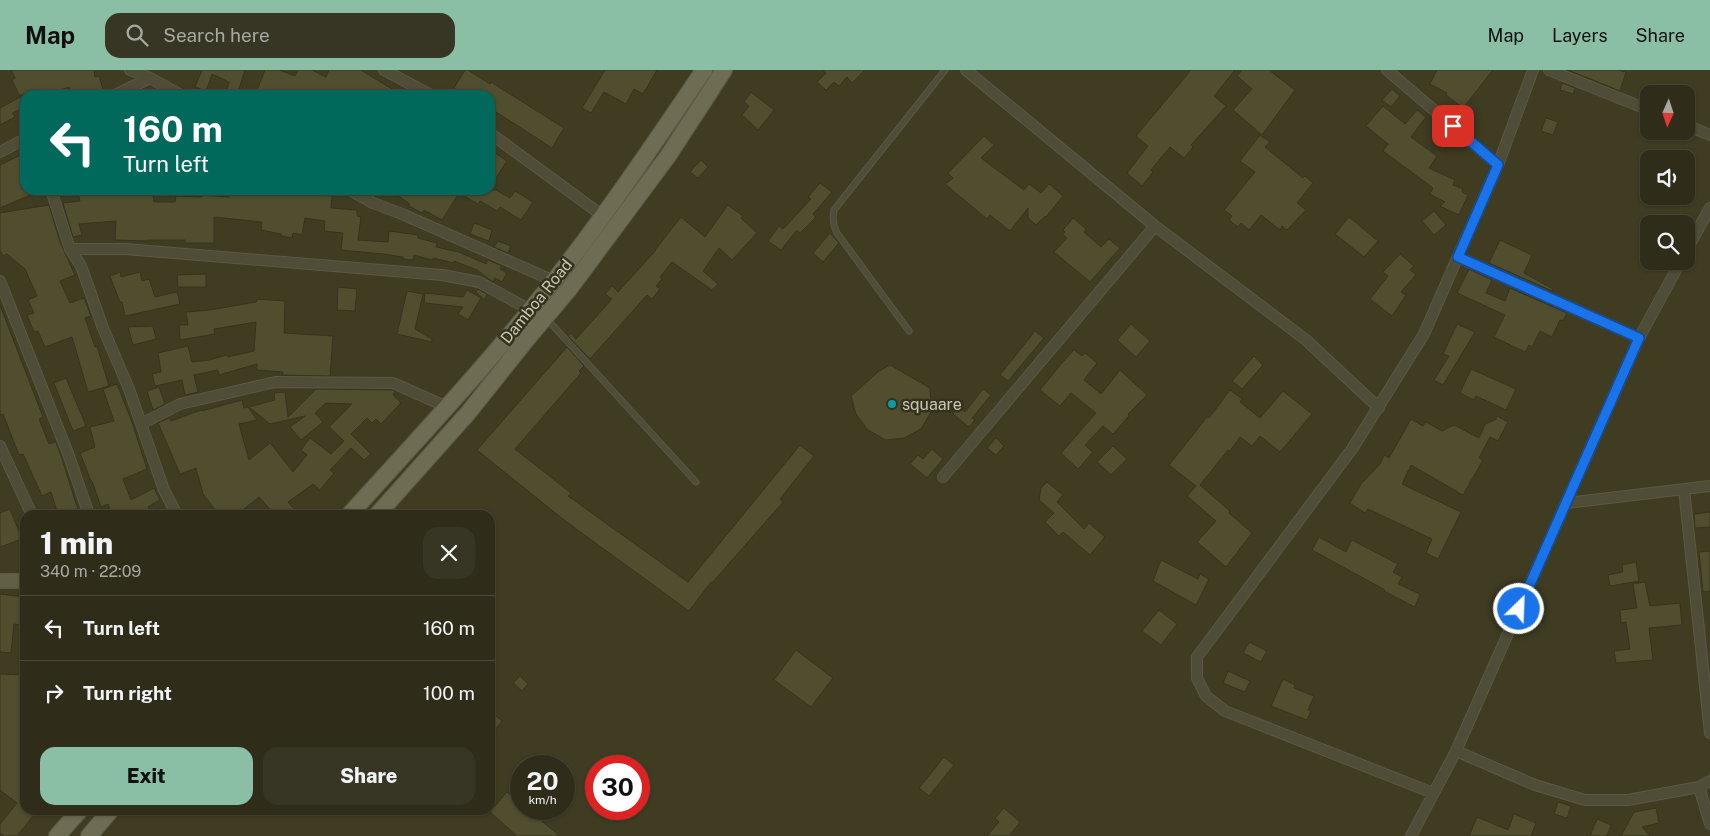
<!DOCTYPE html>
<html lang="en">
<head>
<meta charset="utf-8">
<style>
  :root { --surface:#2f2d1a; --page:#373523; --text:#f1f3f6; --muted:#a7a8a2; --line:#4a4939; --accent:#8abfa5 }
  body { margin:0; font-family:"Public Sans",sans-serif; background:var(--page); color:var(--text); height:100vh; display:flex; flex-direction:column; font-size:19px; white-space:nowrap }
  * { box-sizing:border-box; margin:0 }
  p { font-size:16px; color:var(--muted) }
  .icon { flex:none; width:28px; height:28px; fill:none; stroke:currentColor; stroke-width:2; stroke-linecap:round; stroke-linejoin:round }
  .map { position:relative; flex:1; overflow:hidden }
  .drawer { position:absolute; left:20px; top:440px; width:475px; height:305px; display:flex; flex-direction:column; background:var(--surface); border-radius:15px; box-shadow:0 1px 4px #0004,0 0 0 1px var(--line) }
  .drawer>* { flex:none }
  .guide { position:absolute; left:20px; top:20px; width:475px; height:105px; border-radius:15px; box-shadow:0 1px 4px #0004,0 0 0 1px var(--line); background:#00695c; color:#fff; overflow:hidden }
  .needle { width:32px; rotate:183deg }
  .controls { position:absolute; left:1640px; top:15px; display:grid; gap:10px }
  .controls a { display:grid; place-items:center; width:55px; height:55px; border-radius:10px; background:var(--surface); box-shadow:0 1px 4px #0004,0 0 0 1px var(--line); font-size:25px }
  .speed { position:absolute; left:510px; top:685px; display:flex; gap:10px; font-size:25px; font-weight:700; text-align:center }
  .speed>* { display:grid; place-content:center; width:65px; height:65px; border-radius:50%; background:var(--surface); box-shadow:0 1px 4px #0004,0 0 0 1px var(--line); line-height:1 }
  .speed small { font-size:12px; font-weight:400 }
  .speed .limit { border:8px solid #d22; background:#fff; color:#111 }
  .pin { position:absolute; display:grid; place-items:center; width:42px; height:42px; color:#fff; margin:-21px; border-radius:10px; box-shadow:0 2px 8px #0006 }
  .me { position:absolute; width:55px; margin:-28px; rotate:24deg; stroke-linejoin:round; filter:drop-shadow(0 0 4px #0008) }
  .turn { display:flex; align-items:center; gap:18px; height:105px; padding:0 20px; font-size:22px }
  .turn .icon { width:65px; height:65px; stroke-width:2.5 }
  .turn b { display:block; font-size:35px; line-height:42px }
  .round { display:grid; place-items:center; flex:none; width:52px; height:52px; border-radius:15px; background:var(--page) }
  .summary { display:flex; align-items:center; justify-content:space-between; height:85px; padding:0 20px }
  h1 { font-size:30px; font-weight:800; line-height:38px }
  .button { display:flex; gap:10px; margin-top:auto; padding:10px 20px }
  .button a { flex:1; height:58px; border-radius:15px; background:var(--accent); color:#111; font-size:20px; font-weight:800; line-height:58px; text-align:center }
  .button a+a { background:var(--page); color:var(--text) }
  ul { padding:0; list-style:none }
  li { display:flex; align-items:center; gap:15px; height:65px; padding:0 20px; border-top:1px solid var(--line) }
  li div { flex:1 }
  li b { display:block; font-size:19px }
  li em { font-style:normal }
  header { display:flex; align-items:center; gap:30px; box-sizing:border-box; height:70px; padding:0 25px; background:var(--accent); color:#111 }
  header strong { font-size:24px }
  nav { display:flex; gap:28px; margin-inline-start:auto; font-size:18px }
  .search { width:350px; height:45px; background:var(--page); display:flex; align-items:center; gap:12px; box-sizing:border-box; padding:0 18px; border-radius:15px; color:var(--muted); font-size:19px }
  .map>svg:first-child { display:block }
  .building { fill:#514e2f; stroke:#36341e }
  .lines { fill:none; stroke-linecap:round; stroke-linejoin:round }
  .lane-casing { stroke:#5b5943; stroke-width:7 }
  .street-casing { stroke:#5b5943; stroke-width:12 }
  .secondary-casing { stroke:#5b5943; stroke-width:16 }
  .primary-casing { stroke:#5b5943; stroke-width:18 }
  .lane { stroke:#4f4d37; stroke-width:5 }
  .street { stroke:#4f4d37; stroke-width:10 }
  .secondary { stroke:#626044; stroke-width:14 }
  .primary { stroke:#6f6c54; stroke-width:16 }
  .route-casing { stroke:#114b97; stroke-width:12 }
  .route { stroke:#1a73e8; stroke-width:9 }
  .culture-dot { fill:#0f9aa8; stroke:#34321c; stroke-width:2 }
  .labels { text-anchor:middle; stroke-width:5; stroke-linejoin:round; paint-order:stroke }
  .street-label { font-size:16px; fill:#cac8b3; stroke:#34321c }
  .poi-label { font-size:16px; fill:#cac8b3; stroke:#34321c; text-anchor:start }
</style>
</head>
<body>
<header>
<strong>Map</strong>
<div class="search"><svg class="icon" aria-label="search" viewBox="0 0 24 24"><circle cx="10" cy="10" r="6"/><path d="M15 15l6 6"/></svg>Search here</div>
<nav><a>Map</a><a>Layers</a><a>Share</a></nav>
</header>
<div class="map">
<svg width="1710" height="766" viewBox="0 0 1710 766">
  <rect width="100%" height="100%" fill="#3f3c22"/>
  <path class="building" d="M11,0h83l1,7 4,-1 4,13 -18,6h-13l-3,-8 -23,8h-21v12l-13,6 3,4 -15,8v-17l24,-13h-5l-7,-15 3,-2z
    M202,0h43l-8,25h-11l3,-13 -17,-8 -6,17 -11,-4z
    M265,0h14l16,6 3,-6h14l14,7 3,-7h32l41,25h-147z
    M465,0h3l22,14 1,-2 73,46 -12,20 -62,-40v-13h-24l-12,-7z
    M605,0h52l-14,24 -9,-5 -8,15 -22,-12 -13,21 -9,-5z
    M822,0h43l-13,13 -5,-6 -8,9 -5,-4 -8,8 -9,-8 9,-9z
    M1191,0h44l-21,26 12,10 -35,39 2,2 -9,11 -14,-11 -19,23 2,2 -11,14 -15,-13 21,-27 -12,-10z
    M1242,0h27l26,20 -33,45 -29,-25 19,-21 -15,-13z
    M1437,0h56l-30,38 -17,-13 1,-2 -17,-9z
    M1568,0h50l8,2 -6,19z
    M1562,13l13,5 -2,6 -13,-4z
    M1392,19l8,7 -9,11 -9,-7z
    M751,22l23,18 -16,20 -16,-15 7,-9 -5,-4z
    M1383,36l22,18 12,-14 9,7 -15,20 26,19 -8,12 26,12 -2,5 10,4 -1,3 6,3 -9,20 -19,-9 5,-4 -15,-8 3,-6 -50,-37 5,-7 -22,-18z
    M1546,48l12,4 -5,13 -12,-4z
    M1260,65l10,7 -5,5 38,31 2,-2 8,7 -16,20 9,7 -19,20 -5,-4 -2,4 -19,-15 -12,15 -8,-7 -3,4 -9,-7 3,-4 -8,-6 31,-38 -15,-11z
    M984,66l10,9 -13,13 43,32 5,-6 12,9 8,-9 14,12 -17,21 -1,-1 -9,9 -8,-7v-10l-18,23 -20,-16 -3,4 -42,-35 8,-6 -5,-5z
    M25,83v14l-5,2 5,10v11h6l2,4 -33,14v-43z
    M495,83l12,8 -17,26v-26z
    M701,90l7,7 -10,11 -8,-6z
    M820,113l12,9 -19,22 3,3 -16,16 -3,-3 -16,20 -13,-9 11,-15 4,3 28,-30 -3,-2z
    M77,120h75l2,12h21l1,-6 26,1v-2l27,2 1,-7h89l-1,5 14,1 -1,12 26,2v6l4,1 -3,23 30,2 1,-11 29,4v3l19,5 -1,4 23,5 27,12 2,-4 14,6 -2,3 7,4 -5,9 -7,-4 -2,4 -16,-12 -23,-9v2l-21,-5 -1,2 -18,-5 -1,5 -10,-1v-2l-20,-3 -42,-4 2,-17 -19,-2 1,-10 -20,-3 -3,17 -9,-2 -1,5 -11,-2v-2l-20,-4 1,-8 -48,-5v26h-29v-3h-37v1l-33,-1 1,-19 -37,3 3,11 -9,2 -10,-34 17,-2z
    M390,120h106l14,8 5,-7 18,11 -12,18 -21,-13 -3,4 -17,-10 -2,3 -19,-11 -17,27 -18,-10 -2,3 -13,-7 1,-2z
    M49,135l11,37 15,33 -15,6 10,22 14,-5 7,18 -6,2 10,29 2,-1 12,40 -21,6 -16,-55 -27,10 -7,-16 -4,1 -7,-17 7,-2 -6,-13 9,-4 -12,-27 -18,-15 -4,2 -3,-6v-37z
    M728,135l15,11 -2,2 16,15 -25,27 -13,-12 -16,23 15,13 -6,6 -40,-28 -12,15 2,2 -6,7 4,3 -8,10 -5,-4 -57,64 -22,-23 3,-3 5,6 36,-40 -7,-5 7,-8 6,6 38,-42h-1l26,-33 24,20z
    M1434,141l12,14 -12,10 -12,-14z
    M1349,147l29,24 -14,16 -29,-23z
    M1073,148l13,11 -2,3 17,15 8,-8 11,9 -30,34 -36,-30 13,-14 -5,-4 3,-2 -2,-2z
    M474,153l18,7 -3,11 -19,-7z
    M830,163l9,10 -16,19 -10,-9z
    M1500,170l32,15 -8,18 29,16 -1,2 -63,-28z
    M498,171l13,5 -3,7 -14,-6z
    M1400,184l14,12 -4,4 6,5 -15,17 5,3 -14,21 -22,-17 18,-23 -5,-4z
    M1469,199l23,11 -6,13 19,8 5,-13 57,25 -4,8 -3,-1 -8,17 -12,-6 -8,16 -3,-2 -4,7 -31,-15 11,-22 -48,-22z
    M120,202l1,5 19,-5 2,9 7,-2 6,18 22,-5 3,12 -55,12 -3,-14h-2l-10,-26z
    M206,204v13h-28l-1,-12z
    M338,217l19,2 -2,22 -18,-1z
    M478,219l9,5 -2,6 -9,-8z
    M467,220l14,8 -13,22 -10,-6 5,-7 -39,-4 1,-10 38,4z
    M407,221l16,3 -8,35 17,10v3l-35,-8z
    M257,229l28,2 -1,32 49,3 -3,40 -48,-1 1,-3 -26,-2v-6l-38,11 -1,-5 -24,5 4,17 -13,3 -3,-15 -27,6 -3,-12 9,-2 -3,-19 30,-7 4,16 17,-2 18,-5 1,2 26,-6 2,-29 -42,7 1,5 -35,6 -1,-15h9l-2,-13 24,-2 46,-8z
    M0,235l43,112 -4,2 10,25 7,-2 6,17 16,51 -20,5 -7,-23 -9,4 -19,-42 -4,1 -16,-41 -3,1z
    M1131,254l19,17 -14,16 -19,-17z
    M1457,254l18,8 -32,53 -9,-5 15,-24 -6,-2z
    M153,256l3,13 -23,6 -5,-18z
    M1035,261l9,7 -36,43 -8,-6z
    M567,277l17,19 -5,5 2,2 -66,76 56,44 -3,3 120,86 112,-137 14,11 -34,43 3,3 -71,81 -1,-1 -22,29 -125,-91 -87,-70z
    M1074,280l8,6 3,-3 12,10 -13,17 17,14 19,-24 27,25 -19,19 1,2 -16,18 -10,-8 -18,19 8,7 -15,17 -17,-16 35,-40 -25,-20 -11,13 -20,-16 21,-26z
    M1254,286l9,9 -21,24 -10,-8z
    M890,295l40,23 1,24 -10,17 -17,9 -18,2 -18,-10 -12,-16 -5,-18 28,-25z
    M1471,299l45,20 -10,21 -30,-14 -2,4 -14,-7z
    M66,308l20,48 -13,5 -19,-48z
    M117,314l15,38 15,47 -24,10 8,21 23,-12 6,12 -12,7 4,8h-40l-4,-11 -7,3 -9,-26h-1l-11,-28 15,-6 -5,-20 24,-6 -11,-32z
    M159,317l6,17 -12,6 -6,-19z
    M316,319l76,1 3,1 -2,4 8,8 -20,21 -5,-5 -4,4 -5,-5 -16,16 20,20 -7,6 -13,-12 -21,22 4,3 -14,17 -7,-6 -25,18 11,13h-24l-16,-18 -15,12 4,6h-29l-16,-21 -7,-26 -16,6 -22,-51 11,-5 2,3 30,-11 1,1 40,-11 2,8 4,-1 9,13 -18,4 10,36 21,-17 23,29 14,-17 -6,-5 9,-12 21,16 13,-13 -15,-14 23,-23 -26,-1 -11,10 8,9 -22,18 -11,-13 15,-11 -35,8 -21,-17 26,-7 -1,-7 11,-1 3,25z
    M983,319l8,6 -19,23 3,2 -6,7 -16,-13 6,-7 6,5z
    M1230,320l12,9 -2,3 20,16 23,-27 29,23 -32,38 -20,-16 -8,10 -12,-9 -10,14 -2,-1 -28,35 30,26 -1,2 23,20 -26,34 -29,-25 19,-21 -29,-25 9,-10 -27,-21 38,-48 2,1z
    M1497,346l11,6 -10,19 -8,-4 -11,21 4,2 -20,35 -52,-30 -9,19 59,28 -23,47 -12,-6 6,-14 -64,-30 -3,4 -15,-10 11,-19 19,-20 4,-9 5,3 22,-39 12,7 3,-4 16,9 12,-6 25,13 6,-14 10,-4z
    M996,368l8,8 -8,9 -9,-7z
    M1113,376l14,13 -16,16 -14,-13z
    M932,379l11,10 -16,19 -17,-14 8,-9 5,4z
    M1047,412l16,13 -6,7 27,27 5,-6 16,14 -15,18 -27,-23 -4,4 -14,-14 9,-9 -15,-13 2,-12z
    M10,439l12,30 -22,8v-34z
    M1710,442v15l-15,1 -1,-14z
    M1319,467l27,15 6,-12 46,24 -5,8 9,5 -4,7 22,10 -5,13 -31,-16 1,-1 -73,-40z
    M1710,481v40l-7,1 -4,-40z
    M1161,490l37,19 2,-5 9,5 -13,26 -43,-24z
    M1636,492l3,19 -29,5 -2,-11 15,-3 -1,-7z
    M1645,512l5,24 30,-3 2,22 -33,3 4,32 -37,3 -2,-12 16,-2 -4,-27 -5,1 -1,-13 17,-2 -4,-24z
    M0,524l25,3v29l-11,-2 -3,29 -11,-1z
    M1159,540l18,14 -16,21 -19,-14z
    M1249,572l18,9 -6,11 -18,-9z
    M796,580l37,28 -22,29 -37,-27z
    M1228,601l22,10 -5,11 -22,-9z
    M0,604l25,1v135h13l-21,26h-13l-4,-3v-9l17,-21 -17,-13z
    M520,606l8,8 -6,7 -9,-8z
    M1283,609l12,6 -1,3 20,8 -6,14 3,1 -4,9 -36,-14z
    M490,641l12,10 -12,15z
    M944,687l10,8 -25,31 -10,-8z
    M507,722l14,12v5h6l33,27h-43l-27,-24z
    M1558,732l13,4 -4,12 -13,-4z
    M1004,738l16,14 -11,14h-22l12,-14 -4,-4z
    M1656,738l3,15 -17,4 8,9h-29l13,-24z
    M1514,744l22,9 -5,13h-62l8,-19 31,13z
    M1597,749l14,6 -4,11h-17z"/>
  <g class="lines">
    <g class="lane-casing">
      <path id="lane" d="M546,248l150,164
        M909,261l-72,-98c-4,-8 -5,-14 -3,-23l111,-140"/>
    </g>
    <g class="street-casing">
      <path id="street" d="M130,0l20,8 31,17
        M384,0l47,25
        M966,0l189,156 151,114 73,68
        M1387,0l111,95
        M1549,0l100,40
        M115,25l35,-17
        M1686,55l24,10
        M490,63l113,83
        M0,82l25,-13
        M51,120l19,59 11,17 22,62 26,61 35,101 13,25
        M350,120l23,13 29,11 152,67
        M70,179h55l317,26 37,7 51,28
        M1686,181l24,-43
        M1458,187l181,81
        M0,211l69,175 20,59
        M141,354l39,-20 95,-22 118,1 54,24
        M0,376l32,69
        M943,407l212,-251
        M1684,419l26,244
        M1567,433l143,-17
        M1456,681l79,34 50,15h43l71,-13 11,-6
        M1699,717l11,37
        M1433,723l-208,-82 -19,-15 -9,-18v-21l155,-208 72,-115 74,-169 35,-95
        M1411,766l45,-85 183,-413 42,-77"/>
    </g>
    <g class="secondary-casing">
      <path id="secondary" d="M0,511h25"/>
    </g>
    <g class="primary-casing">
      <path id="primary" d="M349,445c69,-76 140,-152 204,-233 54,-68 102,-140 151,-212
        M377,445l91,-102 59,-74 43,-51 98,-132 56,-86
        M57,766l23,-26
        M89,766l22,-26"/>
    </g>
    <use href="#lane" class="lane"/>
    <use href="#street" class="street"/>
    <use href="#secondary" class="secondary"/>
    <use href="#primary" class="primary"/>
  </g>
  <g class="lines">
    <g class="route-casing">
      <path id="route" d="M1453,56l45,39 -40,92 181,81 -120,271"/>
    </g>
    <use href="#route" class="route"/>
  </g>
  <circle class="culture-dot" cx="892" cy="334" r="5"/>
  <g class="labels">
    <g class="street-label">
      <text transform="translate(536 231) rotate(-51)" y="6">Damboa Road</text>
    </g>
    <g class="poi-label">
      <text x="902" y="340">squaare</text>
    </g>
  </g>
</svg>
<div class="controls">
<a><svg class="needle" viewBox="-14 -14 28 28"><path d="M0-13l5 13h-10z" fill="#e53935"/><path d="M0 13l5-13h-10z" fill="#a7a8a2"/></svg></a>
<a><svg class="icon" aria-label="sound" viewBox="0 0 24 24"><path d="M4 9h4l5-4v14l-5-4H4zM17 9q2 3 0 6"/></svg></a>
<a><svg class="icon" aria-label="search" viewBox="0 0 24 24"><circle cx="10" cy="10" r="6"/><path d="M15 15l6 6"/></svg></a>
</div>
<div class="speed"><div>20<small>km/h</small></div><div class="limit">30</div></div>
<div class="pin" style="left:1453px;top:56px;background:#d93025"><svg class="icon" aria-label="arrive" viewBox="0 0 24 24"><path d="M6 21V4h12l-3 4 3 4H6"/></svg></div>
<svg class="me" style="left:1519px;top:539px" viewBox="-20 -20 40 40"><circle r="17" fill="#1a73e8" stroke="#fff" stroke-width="3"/><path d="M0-11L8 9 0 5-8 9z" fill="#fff"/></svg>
<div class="guide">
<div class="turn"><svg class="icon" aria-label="left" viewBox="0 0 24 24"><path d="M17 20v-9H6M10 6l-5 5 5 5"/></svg><div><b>160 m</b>Turn left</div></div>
</div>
<section class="drawer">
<div class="summary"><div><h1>1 min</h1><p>340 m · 22:09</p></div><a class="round"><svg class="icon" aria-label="close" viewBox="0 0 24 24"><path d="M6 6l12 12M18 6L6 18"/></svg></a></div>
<ul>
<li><svg class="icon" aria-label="left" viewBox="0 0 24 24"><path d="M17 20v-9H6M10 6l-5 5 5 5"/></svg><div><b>Turn left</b></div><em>160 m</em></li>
<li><svg class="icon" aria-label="right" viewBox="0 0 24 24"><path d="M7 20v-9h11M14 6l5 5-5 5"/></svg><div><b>Turn right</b></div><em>100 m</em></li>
</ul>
<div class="button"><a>Exit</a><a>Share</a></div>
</section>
</div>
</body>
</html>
